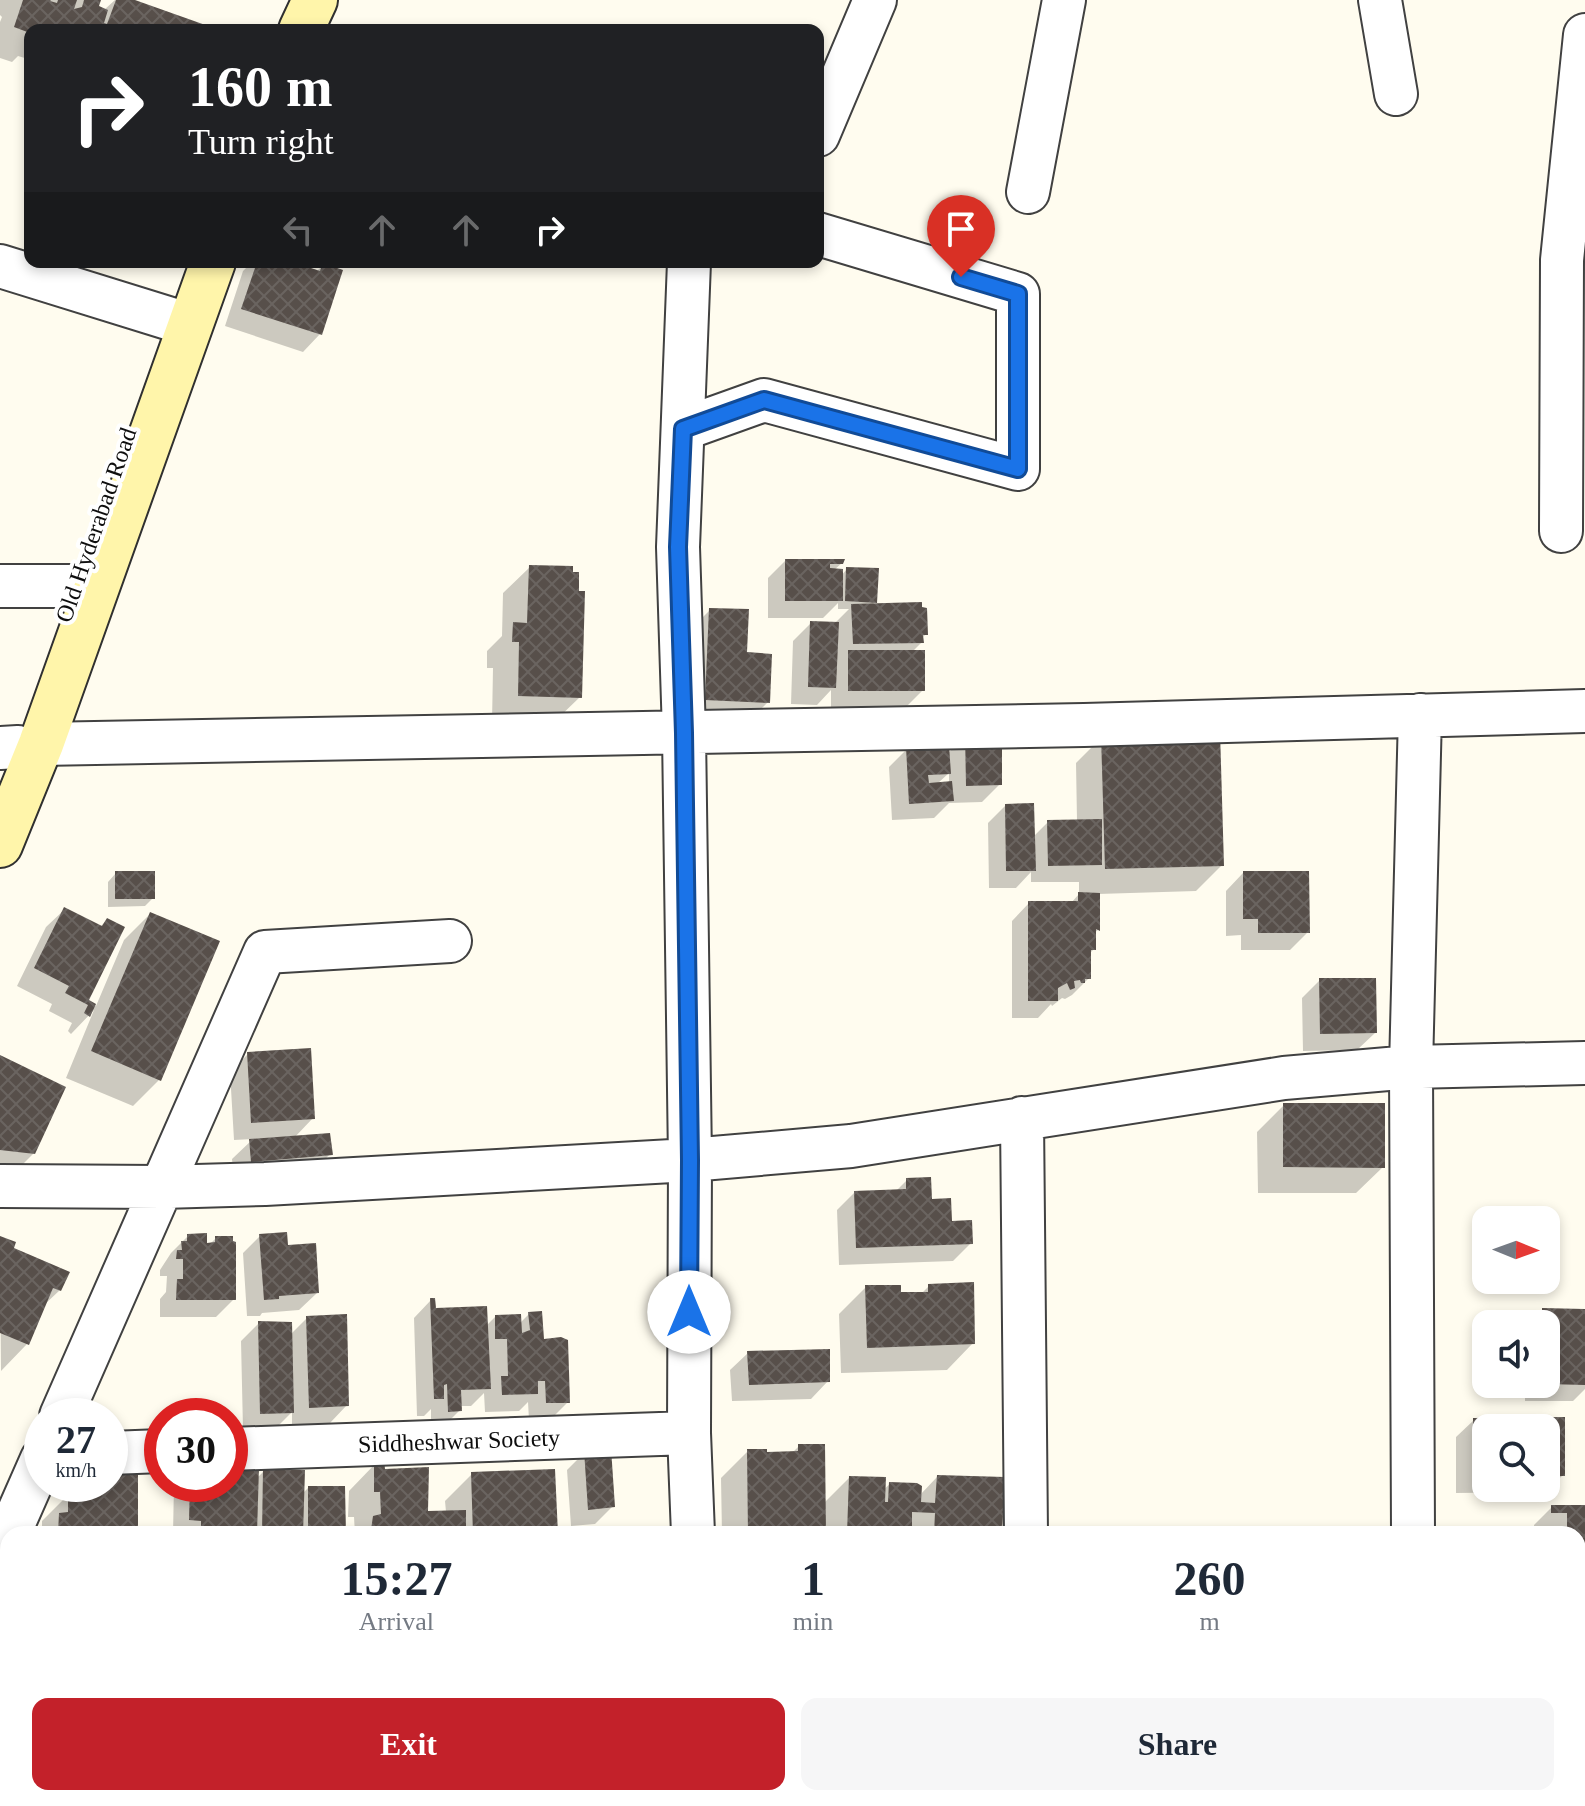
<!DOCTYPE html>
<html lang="en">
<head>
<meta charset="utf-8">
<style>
  :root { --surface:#fff; --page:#f6f6f7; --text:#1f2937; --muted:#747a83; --accent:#c3212a }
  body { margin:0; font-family:"Times New Roman",serif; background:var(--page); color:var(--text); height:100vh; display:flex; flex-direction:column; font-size:30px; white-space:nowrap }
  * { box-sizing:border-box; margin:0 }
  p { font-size:26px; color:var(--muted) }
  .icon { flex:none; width:44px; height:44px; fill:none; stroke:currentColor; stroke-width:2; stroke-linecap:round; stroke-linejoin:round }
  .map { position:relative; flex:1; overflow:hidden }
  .panel { position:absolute; left:0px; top:1526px; width:1586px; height:280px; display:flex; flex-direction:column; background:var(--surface); border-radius:24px 24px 0 0; box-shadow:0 4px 12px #0003 }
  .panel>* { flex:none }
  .hud { position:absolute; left:24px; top:24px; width:800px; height:244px; border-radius:16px; box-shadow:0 4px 12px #0003; background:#202124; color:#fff; overflow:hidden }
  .needle { width:52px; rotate:91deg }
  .buttons { position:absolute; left:1472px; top:1206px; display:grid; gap:16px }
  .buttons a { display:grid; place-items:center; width:88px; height:88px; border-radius:16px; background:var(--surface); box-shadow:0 4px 12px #0003; font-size:40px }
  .speed { position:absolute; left:24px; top:1398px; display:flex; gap:16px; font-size:40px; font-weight:700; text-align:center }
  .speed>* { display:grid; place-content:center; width:104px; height:104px; border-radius:50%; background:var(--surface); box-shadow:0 4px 12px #0003; line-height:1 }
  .speed small { font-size:20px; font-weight:400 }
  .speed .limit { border:12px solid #d22; background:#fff; color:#111 }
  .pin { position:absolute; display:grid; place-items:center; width:68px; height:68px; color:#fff; margin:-82px -34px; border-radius:50% 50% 50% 0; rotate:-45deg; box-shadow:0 0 8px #0007 }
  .pin .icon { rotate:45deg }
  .me { position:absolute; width:88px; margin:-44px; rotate:0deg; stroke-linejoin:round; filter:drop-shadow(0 0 6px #0008) }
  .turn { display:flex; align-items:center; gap:28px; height:168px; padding:0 32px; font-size:36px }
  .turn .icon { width:104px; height:104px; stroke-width:2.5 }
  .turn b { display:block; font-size:56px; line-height:68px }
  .lanes { display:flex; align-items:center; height:76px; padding:0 32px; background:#0003; justify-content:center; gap:40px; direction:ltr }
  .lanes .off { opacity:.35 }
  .eta { display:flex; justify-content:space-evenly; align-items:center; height:136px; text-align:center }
  .eta b { font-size:48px; font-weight:700; line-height:56px }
  .action { display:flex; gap:16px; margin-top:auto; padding:16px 32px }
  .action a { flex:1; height:92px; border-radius:16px; background:var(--accent); color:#fff; font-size:32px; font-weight:700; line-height:92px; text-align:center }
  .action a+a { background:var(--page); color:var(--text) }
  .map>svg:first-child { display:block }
  .shadow { fill:#0003; fill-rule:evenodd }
  .building { fill:url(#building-cross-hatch) }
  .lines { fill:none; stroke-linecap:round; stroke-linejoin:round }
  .street-casing { stroke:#414141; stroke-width:46 }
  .secondary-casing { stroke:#303030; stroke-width:48 }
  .street { stroke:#fff; stroke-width:42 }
  .secondary { stroke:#fff5aa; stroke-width:44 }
  .route-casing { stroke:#114b97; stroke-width:20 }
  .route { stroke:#1a73e8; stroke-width:14 }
  .labels { text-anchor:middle; stroke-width:8; stroke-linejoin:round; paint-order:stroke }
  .street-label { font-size:24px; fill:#0e0e0e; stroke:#fff }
</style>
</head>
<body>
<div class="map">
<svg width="1585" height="1806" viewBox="0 0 1585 1806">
  <defs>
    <pattern id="building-cross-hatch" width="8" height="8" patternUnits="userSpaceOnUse" patternTransform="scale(2)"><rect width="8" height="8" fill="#574f4a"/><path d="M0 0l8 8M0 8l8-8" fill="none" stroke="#6a6460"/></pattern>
  </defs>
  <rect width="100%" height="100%" fill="#fffcef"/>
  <path class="shadow" d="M0,0h99l-3,7 8,3 11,-10h15l78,29v1h-178v43l-6,-2 4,-12 -10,-3 -6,6 -12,-4v-36l2,-5 -2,-2z
    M252,262h35l29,10 7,-7 -3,69 -17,18 -78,-26 18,-55z
    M785,561l57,2 -8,7 7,6 6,-7 28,33 -3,3 54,29 -4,4v4l-10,10 11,38 -18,18h-74v-18l-14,15 -26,-1 2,-63 18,-18 23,1 15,-15h-11v-6l-15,15h-55v-40z
    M530,567l50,130 -27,26 -61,-1 1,-54h-6v-17l15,-15 1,-43z
    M710,610l35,44 23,48 -18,18 -61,-3 3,-89z
    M966,735l34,49 -18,18 -33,1 -15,15 -42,2 -3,-53 18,-18 40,5zM949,773v10l-12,1z
    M1102,737l120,128 -26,26 -98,3v36l-4,3v16l-5,5v24l-17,17 -7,4 -3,-1 -10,8 -1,-2 -13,14h-26v-97l17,-18h42l8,-9v-12h-48v-10l-15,16h-27l-1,-65 17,-17 28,31 15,-15 29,-1 -1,-58z
    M116,873l37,25 -8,8 -37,1v-25z
    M1243,873l65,59 -18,18h-49v-15l-15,1v-45z
    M64,910l36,17 7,-7 -21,81 10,5 28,-66 26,-26 9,166 -26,26 -67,-28 28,-68 -23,24 -3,-3 4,-8 -23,-12 3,-7 -35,-18 29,-59z
    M1320,980l55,53 -18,17 -54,1 -1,-53z
    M248,1054l65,64 -19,20 36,16 -17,18 -79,6 -2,-19 21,-20 -19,1 -4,-68z
    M0,1058l34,95 -27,27 -7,-1z
    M1284,1105l99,62 -27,26h-98l-1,-61z
    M907,1180l23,21 41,42 -18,18 -114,4 -2,-55 17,-17 42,-2z
    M188,1236l17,9h4l7,-7 18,61 -18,18h-56v-18l6,-7 1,-16h-7v-6l11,-17z
    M260,1236l26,11 31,46 -18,17 -37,3 -2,3h-13l-4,-63z
    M0,1238l60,52 -17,16 -16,38 -26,27z
    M929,1286l44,57 -26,27 -106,3 -2,-59 27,-27 33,7h22z
    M431,1300l3,10 52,16 9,-9 25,6 9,-9 39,88 -18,18h-21l-1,-18 -9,9 -34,1 -1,-19 -13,13h-11v4l-18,18h-11v-19l-7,7h-7l-3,-98z
    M1542,1310l43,1v78l-12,12h-48v-17h21v-60h-17z
    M307,1318l40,87 -17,18 -38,2v-13l-18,18h-31l-2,-89 18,-18 32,11z
    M748,1353l80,28 -17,18 -79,2 -2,-31z
    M1563,1419v56l-18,17 -89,1v-56l18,-17zM1486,1428h60v60h-60z
    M799,1446l25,57 25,-25 34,12 7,-6 30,11 17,-18 64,57h-279l-1,-56 27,-27 17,3 27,-1z
    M585,1452l28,54 -18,18 -24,2 -4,-56z
    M375,1464l51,49 20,-1 -1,-11 27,-27 84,60h-201l-1,-17h-6l1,-26z
    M264,1471l38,23 6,-6 36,46h-171l1,-50h56l27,-6z
    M89,1484h21l26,50h-96l2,-2v-11l27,-27h10z
    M1552,1507h33v76l-2,2h-5v-51h-30l4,-4h-18v-5z
    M193,1798h63v8h-63z
    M270,1798h77l-8,8h-68z
    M383,1798h55v8h-55z
    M512,1798h158l-8,8h-149z
    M752,1798h85l-8,8h-76z
    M848,1798h18h-11v4l99,-4 -8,8h-98z
    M1141,1798h78v8h-78z
    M1240,1798h88v8h-72v-6h-16z
    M1357,1798h63l1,8h-72z"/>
  <path class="building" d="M23,0h28l-1,1 7,2 1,-3h19l-3,9 8,-2 2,-7h17l-2,6 9,4 -4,13 3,1 9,-24h19l76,27 -1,3 -168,-1 -12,1v3l-16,-6z
    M257,262h36l27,9 3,-8 20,7 -21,65 -81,-26z
    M785,559h60l-2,5h-13v4l13,1v32h-58z
    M529,565l44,1v6h6v19h6l-3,107 -64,-2 1,-54h-7l1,-20 14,1z
    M846,567l33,1 -2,35 -32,-2z
    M922,602v5l5,1 1,27h-5l1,8 -71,1 -2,-40z
    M709,608l40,1 -2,43 25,2 -2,49 -65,-3z
    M810,621l29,1 -3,66 -28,-1z
    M848,650h77v41h-77z
    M1220,731l4,135 -119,3 -4,-134z
    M965,733h37v52l-36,1z
    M949,745l2,29 -23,1 1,8 23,-2 2,20 -45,3 -3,-57z
    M1034,803l2,68h-30l-1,-67z
    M1102,819v46l-54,1 -1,-46z
    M115,871h40v28h-40z
    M1243,871h66l1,62h-52v-14h-15z
    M1078,892l22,1v38l-4,-2v21h-5v29h-6v4h-4l-1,-3 -6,1 1,7 -5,2 -3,-7 -9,5v13h-30v-100h50z
    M64,907l38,19 5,-8 18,9 -36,73 7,4 -6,13 -6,-4 4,-8 -23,-12 4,-7 -35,-18z
    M150,912l70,29 -59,140 -70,-30z
    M1319,978h57l1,55 -57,1z
    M311,1048l4,71 -64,4 -4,-71z
    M0,1055l66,32 -31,67 -35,-4z
    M1283,1103h102v65l-102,-1z
    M330,1133l3,22 -82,7 -2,-23z
    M931,1177l1,22 19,-1 1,23 20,-1 1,24 -117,4 -2,-57 52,-2v-11z
    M287,1232l1,13 28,-2 3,50 -40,3v3l-15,1 -5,-66z
    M207,1233v10l8,-1v-6h18v5l3,1v58h-60l1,-21h6v-20h-7l1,-9h5l-1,-9h6v-7z
    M0,1236l16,6 -2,6 56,24 -9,19 -8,-3 -24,57 -29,-12z
    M974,1282l1,62 -108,4 -2,-63h36v7h27v-8z
    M430,1298h5l1,10 51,-2 4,83 -30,1 1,21 -14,1 -1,-28 -3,1v14h-10z
    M1542,1308l43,1v76l-39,-1v-60h-4z
    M542,1311l2,28 17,-2 7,3 2,63h-24l-1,-22h-7v13l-36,1 -1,-19h7l-1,-37h-12v-24l26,-1 1,19 8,-3 -2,-18z
    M347,1314l2,92 -40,2 -3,-92z
    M258,1321l34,1 2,91 -34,1z
    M830,1349v33l-81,3 -2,-34z
    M1565,1417v59h-19v-48h-60v48h-13v-58z
    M798,1444h27l1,90 -32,-2v2h-17v-2h-10v2h-19l-1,-85h20v3l31,-1z
    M611,1448l4,59 -27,3 -4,-60z
    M384,1460l1,9 44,-2 -1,44 38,-1v24h-101l2,-3 4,-1 2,-14 8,-2 -1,-22h-6v-30z
    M230,1466l29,1 -2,67h-56v-13l-12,-1 1,-36h40z
    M110,1469h28v65h-80l1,-21 9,-1v-20h33l-1,-8h10z
    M263,1469l42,1 -2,64h-41z
    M555,1469l3,65h-85l-2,-62z
    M937,1475l68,2 -3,57h-68l1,-21 -23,-1v22h-65l2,-58 37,1 -1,25h3l1,-20 28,1 5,3 -1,16 14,1z
    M308,1486h37l1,48h-38z
    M1551,1505h34v46h-7v-17h-28v-5l17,-1v-15h-16z
    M210,1798h48v8h-48z
    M290,1798h44v2l-44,4z
    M399,1798h41v8h-41z
    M529,1798h61v8h-60z
    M602,1798h38v8h-38z
    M771,1798h47v2l-46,5z
    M1158,1798h63v8h-62z
    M1273,1798h57v8h-57z
    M1357,1798h65l1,8h-66z"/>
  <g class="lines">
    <g class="street-casing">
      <path id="street" d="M1380,0l16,94
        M818,135l57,-135
        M1028,192l36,-192
        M689,262l-11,285 6,186 6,427 -1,273 4,101
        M0,266l171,53
        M683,429l81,-29 254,69v-175l-200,-60
        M1561,531l1,-271 23,-225
        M0,586h74
        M41,744l1043,-19 501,-14
        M0,748l18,-1
        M1022,1118l4,416
        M0,1186l162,1 103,-3 425,-24 161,-14 433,-68 127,-11 174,-4
        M61,1416l204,-464 185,-11
        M230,1449l459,-16
        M110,1453l52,-2
        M9,1534l33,-75
        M1413,1534l-2,-467 9,-352
        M1578,1719h7
        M0,1725l8,2
        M708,1798l1,8
        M991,1806v-8"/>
    </g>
    <g class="secondary-casing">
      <path id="secondary" d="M301,30l14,-30
        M0,845l41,-101 172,-482"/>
    </g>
    <use href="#street" class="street"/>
    <use href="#secondary" class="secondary"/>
  </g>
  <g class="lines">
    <g class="route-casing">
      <path id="route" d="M689,1312l1,-152 -6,-427 -6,-186 5,-118 81,-29 254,69v-175l-57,-17"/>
    </g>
    <use href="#route" class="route"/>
  </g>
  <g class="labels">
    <g class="street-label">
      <text transform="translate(96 525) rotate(-71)" y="8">Old Hyderabad Road</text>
      <text transform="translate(459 1441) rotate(-2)" y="8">Siddheshwar Society</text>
    </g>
  </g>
</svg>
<div class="buttons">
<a><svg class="needle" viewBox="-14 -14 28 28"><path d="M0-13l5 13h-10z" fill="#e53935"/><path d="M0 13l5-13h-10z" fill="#747a83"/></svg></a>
<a><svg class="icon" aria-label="sound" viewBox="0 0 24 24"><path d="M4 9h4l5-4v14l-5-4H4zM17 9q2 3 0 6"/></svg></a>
<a><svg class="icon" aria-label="search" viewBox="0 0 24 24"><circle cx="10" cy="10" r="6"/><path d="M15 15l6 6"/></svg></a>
</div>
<div class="speed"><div>27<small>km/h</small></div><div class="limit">30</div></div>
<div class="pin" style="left:961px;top:277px;background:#d93025"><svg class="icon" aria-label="arrive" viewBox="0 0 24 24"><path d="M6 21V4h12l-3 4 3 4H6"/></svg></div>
<svg class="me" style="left:689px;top:1312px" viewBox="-20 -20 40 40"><circle r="19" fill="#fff"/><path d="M0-13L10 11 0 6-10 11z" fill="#1a73e8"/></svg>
<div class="hud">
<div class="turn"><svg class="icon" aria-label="right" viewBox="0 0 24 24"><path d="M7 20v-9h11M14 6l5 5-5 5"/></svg><div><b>160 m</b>Turn right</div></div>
<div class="lanes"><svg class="icon off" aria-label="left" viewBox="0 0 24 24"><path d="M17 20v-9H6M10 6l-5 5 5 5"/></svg><svg class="icon off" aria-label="ahead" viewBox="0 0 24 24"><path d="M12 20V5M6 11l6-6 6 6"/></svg><svg class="icon off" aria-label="ahead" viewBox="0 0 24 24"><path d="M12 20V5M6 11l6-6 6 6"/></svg><svg class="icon" aria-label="right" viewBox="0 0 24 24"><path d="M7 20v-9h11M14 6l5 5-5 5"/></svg></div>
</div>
<section class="panel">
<div class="eta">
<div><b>15:27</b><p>Arrival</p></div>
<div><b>1</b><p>min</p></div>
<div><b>260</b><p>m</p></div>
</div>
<div class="action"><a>Exit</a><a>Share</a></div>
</section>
</div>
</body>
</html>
